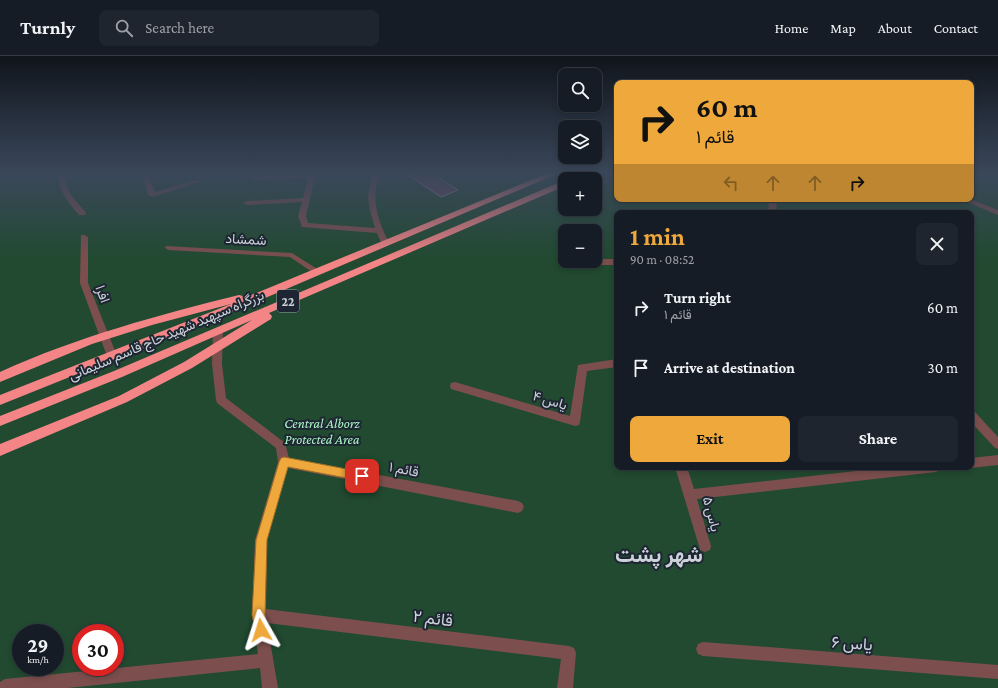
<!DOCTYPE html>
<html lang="en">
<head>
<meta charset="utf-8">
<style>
  :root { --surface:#161c26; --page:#1f252e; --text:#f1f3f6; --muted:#9ea1a7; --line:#353a43; --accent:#eea83c }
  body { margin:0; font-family:"Crimson Pro",Vazirmatn,serif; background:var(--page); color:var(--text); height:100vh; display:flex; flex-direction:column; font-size:15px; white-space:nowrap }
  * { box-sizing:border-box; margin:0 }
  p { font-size:13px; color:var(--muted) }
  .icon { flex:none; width:22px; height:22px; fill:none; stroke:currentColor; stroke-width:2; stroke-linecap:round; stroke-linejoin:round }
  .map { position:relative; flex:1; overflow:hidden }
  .details { position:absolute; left:614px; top:154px; width:360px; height:260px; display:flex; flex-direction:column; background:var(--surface); border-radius:8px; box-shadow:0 2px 6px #0003,0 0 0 1px var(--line) }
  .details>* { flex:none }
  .guide { position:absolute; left:614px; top:24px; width:360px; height:122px; border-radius:8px; box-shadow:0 2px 6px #0003,0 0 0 1px var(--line); background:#eea83c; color:#111; overflow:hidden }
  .tools { position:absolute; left:558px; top:12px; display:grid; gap:8px }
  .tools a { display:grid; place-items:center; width:44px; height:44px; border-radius:8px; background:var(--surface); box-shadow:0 2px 6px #0003,0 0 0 1px var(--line); font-size:20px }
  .speed { position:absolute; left:12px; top:568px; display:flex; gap:8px; font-size:20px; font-weight:700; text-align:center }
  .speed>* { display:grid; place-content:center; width:52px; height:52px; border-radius:50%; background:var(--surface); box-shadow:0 2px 6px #0003,0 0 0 1px var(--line); line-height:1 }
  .speed small { font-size:10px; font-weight:400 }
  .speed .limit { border:6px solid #d22; background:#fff; color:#111 }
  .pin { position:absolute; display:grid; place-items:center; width:34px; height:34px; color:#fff; margin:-17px; border-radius:8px; box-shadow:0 2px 6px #0006 }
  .me { position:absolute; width:44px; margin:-22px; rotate:354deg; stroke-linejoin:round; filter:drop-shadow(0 0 3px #0008) }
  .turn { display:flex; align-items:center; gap:14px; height:84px; padding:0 16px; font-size:18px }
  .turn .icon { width:52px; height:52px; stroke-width:2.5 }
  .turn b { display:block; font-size:28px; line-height:34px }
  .lanes { display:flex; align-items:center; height:38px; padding:0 16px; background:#0003; justify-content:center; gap:20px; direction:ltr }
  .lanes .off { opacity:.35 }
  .round { display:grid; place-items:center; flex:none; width:42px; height:42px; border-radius:8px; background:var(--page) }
  .head { display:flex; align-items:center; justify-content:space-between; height:68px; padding:0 16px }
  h1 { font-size:24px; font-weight:700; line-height:30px; color:var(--accent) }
  .primary-button { display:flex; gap:8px; margin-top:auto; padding:8px 16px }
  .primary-button a { flex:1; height:46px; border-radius:8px; background:var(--accent); color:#111; font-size:16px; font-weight:700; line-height:46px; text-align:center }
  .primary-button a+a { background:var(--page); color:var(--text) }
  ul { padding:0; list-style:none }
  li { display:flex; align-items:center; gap:12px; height:60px; padding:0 16px }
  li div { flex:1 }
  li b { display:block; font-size:15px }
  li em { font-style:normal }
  header { display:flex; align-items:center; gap:24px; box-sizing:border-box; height:56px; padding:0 20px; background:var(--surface); border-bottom:1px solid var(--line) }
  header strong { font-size:19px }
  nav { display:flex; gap:22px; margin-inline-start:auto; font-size:14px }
  .search { width:280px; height:36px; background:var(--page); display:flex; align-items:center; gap:10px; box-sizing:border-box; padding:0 14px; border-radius:8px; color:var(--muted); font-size:15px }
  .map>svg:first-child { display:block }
  .green { fill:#214a30; fill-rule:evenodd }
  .building { fill:#714668; stroke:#a796a2 }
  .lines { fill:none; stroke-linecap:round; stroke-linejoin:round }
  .minor { fill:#7c4f4e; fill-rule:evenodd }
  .highway { fill:#f48586; fill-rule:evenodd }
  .route { fill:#eea83c; stroke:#9b6d27 }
  .labels { text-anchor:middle; stroke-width:4; stroke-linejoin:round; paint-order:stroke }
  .shield { fill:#1d2632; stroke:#989ea8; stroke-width:1 }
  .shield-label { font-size:13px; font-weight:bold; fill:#ccd2da }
  .street-label { font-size:14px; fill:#ccd2da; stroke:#1d2632 }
  .park-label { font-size:14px; font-style:italic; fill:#a9f7c2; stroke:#1d2632 }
  .near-street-label { font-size:17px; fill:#ccd2da; stroke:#1d2632 }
  .near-district-label { font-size:22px; font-weight:bold; fill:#ccd2da; stroke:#1d2632 }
</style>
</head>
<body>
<header>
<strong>Turnly</strong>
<div class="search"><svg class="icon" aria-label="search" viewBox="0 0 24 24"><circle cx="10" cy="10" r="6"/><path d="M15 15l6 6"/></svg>Search here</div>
<nav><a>Home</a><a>Map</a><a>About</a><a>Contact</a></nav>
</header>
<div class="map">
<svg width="998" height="632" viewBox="0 0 998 632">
  <rect width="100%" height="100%" fill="#1d2632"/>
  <path class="green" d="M0,117h617v26h354v-26h27v515h-998zM565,123h30v30h-30zM617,157h354v254h-354zM565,175h30v30h-30zM21,577h34v34h-34zM81,577h34v34h-34z"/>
  <path class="building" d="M405,117h27l26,17 -17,7z"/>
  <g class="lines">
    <path class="minor" d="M59,117h6c-1,18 11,27 21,40l-1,2h-6c-10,-13 -22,-24 -20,-42z
      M142,117h6l7,19 42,-12 3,2 -48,15 -4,-2z
      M310,117h6l-10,43 2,7 67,5 -5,-17 -2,-13 1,-9 4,-16h6c0,5 -2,10 -3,15 -3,19 5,39 13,55l-1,2h-6l-5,-12 -75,-6 -4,-11 4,-14 -55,3 -4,-2 4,-2 56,-3 5,-20 -54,2 -2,-1v-2z
      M769,143h8l-1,14h-8z
      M960,143h10l28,11v5z
      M81,179h3l4,2v46l29,73 -5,4 -5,-4 -27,-73z
      M166,190l126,7 30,19 -4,3 -3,-1 -25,-17 -121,-7 -4,-2z
      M595,203h22v6h-47l-4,-3 29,-1z
      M218,271l5,3 -1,34 4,34 59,45 4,15 229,43 4,2 2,4 -2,4 -4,2 -230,-45 -21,72 -1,69 303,37 5,2 2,5 -3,35h-16l4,-29 -294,-36 11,65h-16l-2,-20 -192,20h-68v-6l5,-3 253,-25 -6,-39 3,-75 23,-78 -2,-14 -59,-45 -1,-3 -4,-36 1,-34z
      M617,303v8l-30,4 -7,51 -1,3 -4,1 -124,-37 -1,-3 1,-3 4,-1 115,34 8,-51z
      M971,355l4,1 23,25v12l-4,-2 -23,-25z
      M998,399v10l-27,3 -3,-1h3v-9z
      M675,411h12l7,22 198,-22h50l-2,3 -4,2 -239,27 14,47 -1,4 -5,2 -5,-2 -1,-4z
      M703,586l295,23v14l-295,-23 -5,-2 -2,-5 2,-5z"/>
    <path class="highway" d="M548,117h11l-320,136 -239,96v-10l231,-91 -79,21 -60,19 -92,38v-10c77,-35 158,-57 239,-77l4,1 1,2z
      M583,117h11l-12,6h-11z
      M565,124v6l-296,127 3,3 -1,3 -79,49 -65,34 -127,54v-12l119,-48 65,-34 68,-42 -130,57 -122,49v-10l114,-45z"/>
  </g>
  <linearGradient id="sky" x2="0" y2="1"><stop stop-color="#10151c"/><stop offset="0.57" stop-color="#3a475a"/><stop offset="1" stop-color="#3a475a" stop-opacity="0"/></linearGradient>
  <rect width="998" height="205" fill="url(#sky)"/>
  <path class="route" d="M284,401l78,15 4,1 2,3 -2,4 -4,1 -74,-14 -21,73 -2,75 2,15 -1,4 -5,2 -5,-2 -4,-19 4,-75 23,-78 2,-4z"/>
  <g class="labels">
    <rect class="shield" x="277" y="234" width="22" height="22" rx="3"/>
    <g class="shield-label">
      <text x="288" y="250">22</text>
    </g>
    <g class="street-label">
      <text transform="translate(246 183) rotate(3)" y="5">شمشاد</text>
      <text transform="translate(103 238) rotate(70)" y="5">افرا</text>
      <text transform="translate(166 279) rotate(-23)" y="5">بزرگراه سپهبد شهید حاج قاسم سلیمانی</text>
      <text transform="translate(550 344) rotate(17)" y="5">یاس ۴</text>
      <text transform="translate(404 413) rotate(11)" y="5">قائم ۱</text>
      <text transform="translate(712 458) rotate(76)" y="5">یاس ۵</text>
    </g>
    <g class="park-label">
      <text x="322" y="372">Central Alborz<tspan x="322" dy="16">Protected Area</tspan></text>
    </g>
    <g class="near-street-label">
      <text transform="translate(433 562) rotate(7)" y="6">قائم ۲</text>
      <text transform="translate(852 587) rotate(4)" y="6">یاس ۶</text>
    </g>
    <g class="near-district-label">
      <text x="659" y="506">شهر پشت</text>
    </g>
  </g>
</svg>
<div class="tools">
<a><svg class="icon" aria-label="search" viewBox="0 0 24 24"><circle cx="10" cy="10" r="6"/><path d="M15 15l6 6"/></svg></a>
<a><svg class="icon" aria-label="layers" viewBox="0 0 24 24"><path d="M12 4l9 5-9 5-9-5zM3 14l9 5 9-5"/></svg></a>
<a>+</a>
<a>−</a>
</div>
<div class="speed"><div>29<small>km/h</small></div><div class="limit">30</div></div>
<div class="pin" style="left:362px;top:420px;background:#d93025"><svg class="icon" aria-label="arrive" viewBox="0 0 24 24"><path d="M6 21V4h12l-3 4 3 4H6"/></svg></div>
<svg class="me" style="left:261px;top:574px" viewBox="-20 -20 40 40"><path d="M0-17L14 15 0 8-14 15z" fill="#eea83c" stroke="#fff" stroke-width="4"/></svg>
<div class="guide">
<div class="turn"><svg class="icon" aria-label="right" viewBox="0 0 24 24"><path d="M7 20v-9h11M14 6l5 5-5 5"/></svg><div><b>60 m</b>قائم ۱</div></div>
<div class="lanes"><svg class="icon off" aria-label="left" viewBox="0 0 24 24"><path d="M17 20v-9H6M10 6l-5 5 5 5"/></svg><svg class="icon off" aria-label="ahead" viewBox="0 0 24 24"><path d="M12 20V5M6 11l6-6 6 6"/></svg><svg class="icon off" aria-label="ahead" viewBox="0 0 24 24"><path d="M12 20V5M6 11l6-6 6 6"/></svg><svg class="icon" aria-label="right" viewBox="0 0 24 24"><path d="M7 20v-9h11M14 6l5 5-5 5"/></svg></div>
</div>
<section class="details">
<div class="head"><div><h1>1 min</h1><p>90 m · 08:52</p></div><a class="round"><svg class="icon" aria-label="close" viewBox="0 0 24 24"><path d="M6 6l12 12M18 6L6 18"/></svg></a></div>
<ul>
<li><svg class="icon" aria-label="right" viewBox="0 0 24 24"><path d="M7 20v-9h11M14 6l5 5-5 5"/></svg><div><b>Turn right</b><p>قائم ۱</p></div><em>60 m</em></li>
<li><svg class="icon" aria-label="arrive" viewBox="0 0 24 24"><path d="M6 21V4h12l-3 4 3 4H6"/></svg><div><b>Arrive at destination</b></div><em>30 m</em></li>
</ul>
<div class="primary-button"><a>Exit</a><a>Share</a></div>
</section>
</div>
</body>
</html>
